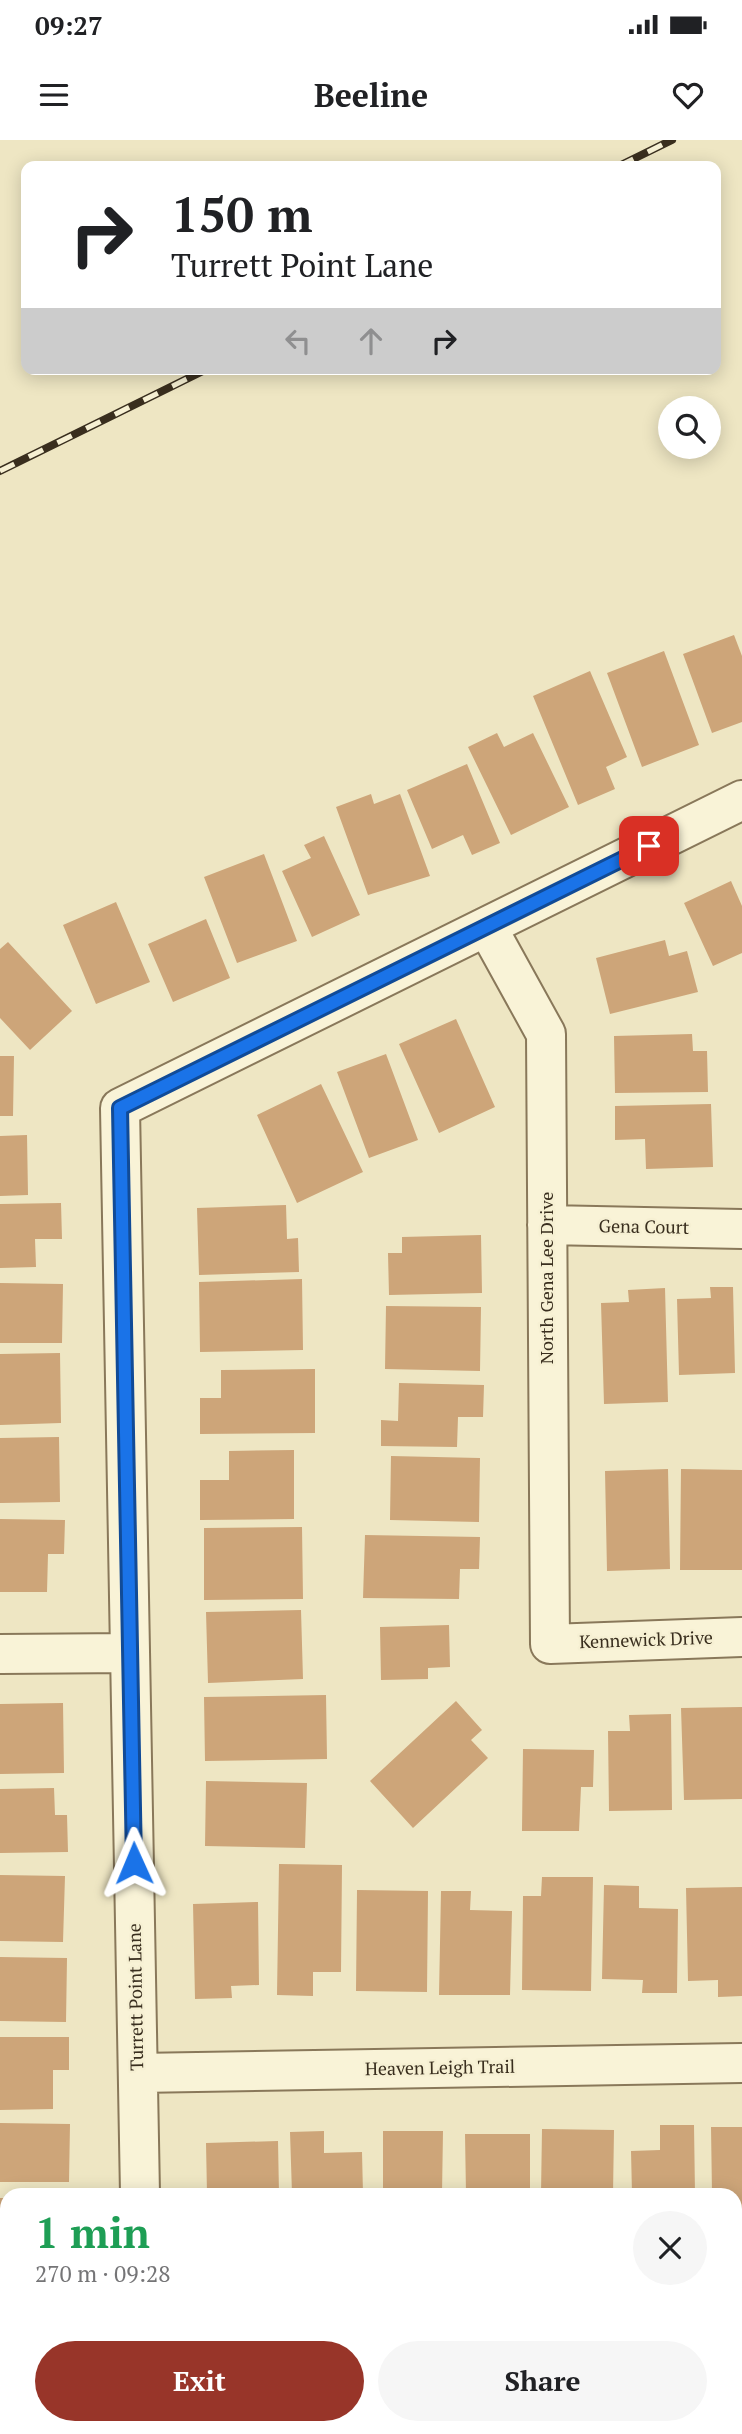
<!DOCTYPE html>
<html lang="en">
<head>
<meta charset="utf-8">
<style>
  :root { --surface:#fff; --page:#f6f6f6; --text:#202124; --muted:#757577; --accent:#983529 }
  body { margin:0; font-family:"PT Serif",serif; background:var(--page); color:var(--text); height:100vh; display:flex; flex-direction:column; font-size:26px; white-space:nowrap }
  * { box-sizing:border-box; margin:0 }
  p { font-size:23px; color:var(--muted) }
  .icon { flex:none; width:38px; height:38px; fill:none; stroke:currentColor; stroke-width:2; stroke-linecap:round; stroke-linejoin:round }
  .map { position:relative; flex:1; overflow:hidden }
  .sheet { position:absolute; left:0px; top:2048px; width:742px; height:247px; display:flex; flex-direction:column; background:var(--surface); border-radius:21px 21px 0 0; box-shadow:0 4px 18px #0003 }
  .sheet>* { flex:none }
  .guide { position:absolute; left:21px; top:21px; width:700px; height:214px; border-radius:14px; box-shadow:0 4px 18px #0003; background:#fff; color:var(--text); overflow:hidden }
  .fabs { position:absolute; left:658px; top:256px; display:grid; gap:14px }
  .fabs a { display:grid; place-items:center; width:63px; height:63px; border-radius:50%; background:var(--surface); box-shadow:0 4px 18px #0003; font-size:35px }
  .pin { position:absolute; display:grid; place-items:center; width:60px; height:60px; color:#fff; margin:-30px; border-radius:14px; box-shadow:0 4px 10px #0006 }
  .me { position:absolute; width:77px; margin:-38px; rotate:359deg; stroke-linejoin:round; filter:drop-shadow(0 0 5px #0008) }
  .turn { display:flex; align-items:center; gap:24px; height:147px; padding:0 35px; font-size:32px }
  .turn .icon { width:91px; height:91px; stroke-width:2.5 }
  .turn b { display:block; font-size:49px; line-height:60px }
  .lanes { display:flex; align-items:center; height:66px; padding:0 35px; background:#0003; justify-content:center; gap:35px; direction:ltr }
  .lanes .off { opacity:.35 }
  .round { display:grid; place-items:center; flex:none; width:74px; height:74px; border-radius:37px; background:var(--page) }
  .summary { display:flex; align-items:center; justify-content:space-between; height:119px; padding:0 35px }
  h1 { font-size:42px; font-weight:700; line-height:52px; color:#1e9e55 }
  .action { display:flex; gap:14px; margin-top:auto; padding:14px 35px }
  .action a { flex:1; height:80px; border-radius:42px; background:var(--accent); color:#fff; font-size:28px; font-weight:700; line-height:80px; text-align:center }
  .action a+a { background:var(--page); color:var(--text) }
  .status { display:flex; justify-content:space-between; align-items:center; height:49px; padding:0 35px; background:var(--surface); direction:ltr }
  .status svg { height:19px; fill:currentColor }
  header { display:flex; justify-content:space-between; align-items:center; height:91px; padding:0 35px; background:var(--surface); font-size:32px; font-weight:700 }
  .map>svg:first-child { display:block }
  .building { fill:#cda579 }
  .lines { fill:none; stroke-linecap:round; stroke-linejoin:round }
  .minor-casing { stroke:#89785a; stroke-width:42 }
  .minor { stroke:#f9f3d7; stroke-width:38 }
  .rail-casing { stroke:#392e1e; stroke-width:8 }
  .rail { stroke:#f6f0d3; stroke-width:5; stroke-dasharray:16; stroke-linecap:butt }
  .route-casing { stroke:#114b97; stroke-width:18 }
  .route { stroke:#1a73e8; stroke-width:12 }
  .labels { text-anchor:middle; stroke-width:5; stroke-linejoin:round; paint-order:stroke }
  .street-label { font-size:18px; fill:#392e1e; stroke:#f6f0d3 }
</style>
</head>
<body>
<div class="status"><b>09:27</b><svg viewBox="0 0 49 12"><path d="M0 12V9h3v3zM5 12V6h3v6zM10 12V3h3v9zM15 12V0h3v12zM26 1h20v11H26zM47 4h2v5h-2z"/></svg></div>
<header><svg class="icon" aria-label="menu" viewBox="0 0 24 24"><path d="M4 6h16M4 12h16M4 18h16"/></svg>Beeline<svg class="icon" aria-label="heart" viewBox="0 0 24 24"><path d="M12 20l-8-8c-3-5 5-10 8-4 3-6 11-1 8 4z"/></svg></header>
<div class="map">
<svg width="742" height="2294" viewBox="0 0 742 2294">
  <rect width="100%" height="100%" fill="#eee6c3"/>
  <path class="building" d="M734,495l8,21v66l-30,11 -29,-79z
    M664,511l35,94 -57,22 -35,-94z
    M590,531l37,86 -21,10 9,22 -37,16 -45,-109z
    M497,593l7,14 29,-14 36,74 -58,28 -43,-88z
    M467,624l33,79 -28,12 -9,-20 -31,14 -25,-59z
    M371,654l3,10 26,-10 30,82 -62,19 -32,-88z
    M324,696l36,79 -48,22 -30,-66 29,-13 -7,-13z
    M264,714l33,87 -60,22 -33,-86z
    M731,741l11,25v47l-29,13 -29,-63z
    M116,762l34,80 -54,22 -33,-79z
    M206,779l24,59 -57,24 -25,-58z
    M665,800l4,16 18,-5 11,41 -88,22 -14,-56z
    M8,802l64,69 -42,39 -30,-32v-69z
    M456,879l39,88 -56,26 -40,-89z
    M692,894l1,17h14l1,41 -93,1 -1,-57z
    M386,914l32,86 -49,18 -32,-86z
    M0,916h14l-1,60h-13z
    M321,944l42,88 -66,31 -40,-88z
    M711,964l2,63 -67,2 -1,-30 -30,1v-34z
    M27,995l1,60 -28,1v-60z
    M61,1063l1,36h-27l1,28 -36,1v-64z
    M286,1065l1,34 11,-1 1,34 -100,3 -2,-67z
    M481,1095l1,58 -93,2 -1,-42h14v-16z
    M302,1139l1,71 -103,2 -1,-70z
    M0,1143l63,1 -1,59h-62z
    M710,1147h23l2,86 -56,2 -2,-76 34,-1z
    M665,1148l3,114 -64,2 -3,-101 28,-1 -1,-12z
    M386,1166l95,1 -1,64 -95,-2z
    M60,1213l1,70 -61,2v-71z
    M315,1229v64l-115,1v-36h21v-28z
    M399,1243l85,2 -1,32h-25l-1,30 -76,-1v-26l17,1z
    M59,1297l1,65 -60,1v-65z
    M294,1310v69l-94,1v-40h29v-29z
    M391,1316l89,2 -1,64 -89,-2z
    M668,1329l2,100 -63,2 -2,-100z
    M681,1329l61,1v100h-62z
    M0,1379l65,1 -1,34h-16l-1,38h-47z
    M302,1387l1,72 -99,1v-72z
    M365,1395l115,2 -1,32h-19l-1,30 -96,-1z
    M301,1470l2,69 -95,4 -2,-71z
    M449,1485l1,42 -22,1v11l-47,1 -1,-53z
    M326,1555l1,64 -122,2 -1,-64z
    M456,1561l26,29 -11,10 17,18 -75,70 -43,-47z
    M63,1563l1,70 -64,1v-70z
    M742,1567v92l-58,1 -3,-92z
    M671,1574l1,96 -63,1 -1,-80h22l-1,-16z
    M523,1609l71,1 -1,37h-12l-2,44h-57z
    M206,1641l101,2 -2,65 -100,-2z
    M54,1648l1,27h12l1,37 -68,1v-64z
    M279,1724l63,1 -1,107h-28v24l-36,-1z
    M0,1735l65,1 -2,66 -63,-1z
    M542,1737h51l-2,114 -69,-1 1,-94h18z
    M604,1745l35,1v22l39,1 -1,84h-35l1,-13 -41,-1z
    M742,1747v109l-24,1v-17l-30,1 -2,-93z
    M357,1750l71,1 -1,101 -71,-1z
    M441,1751h30l-1,19 42,1 -2,84h-71z
    M258,1762l1,83 -28,1 1,12 -37,1 -2,-95z
    M0,1817l67,1 -1,64 -66,-1z
    M0,1897h69v33h-16v39l-53,1z
    M0,1983l70,1 -1,58h-69z
    M660,1985h34l1,69h-63l-1,-43 29,-1z
    M711,1987h31v101h-7v-34h-23z
    M542,1989l72,1 -1,64h-72z
    M324,1991v22l38,-1 1,42h-71l-2,-62z
    M383,1991h60l-1,63h-59z
    M465,1994h65v60h-64z
    M278,2001l1,53h-72l-1,-51z
    M0,2058h7v64h-7z
    M0,2149h7v65h-7z
    M735,2154h7v118h-7z
    M0,2231h7v56h46v7h-53z"/>
  <g class="lines">
    <g class="minor-casing">
      <path id="minor" d="M487,787l59,107 4,610 192,-7
        M547,1085l195,4
        M0,1514l130,-1
        M138,1933l604,-10
        M140,2054l-20,-1086 622,-308
        M144,2287v7"/>
    </g>
    <use href="#minor" class="minor"/>
    <g class="rail-casing">
      <path id="rail" d="M619,26l53,-26
        M0,331l207,-102"/>
    </g>
    <use href="#rail" class="rail"/>
  </g>
  <g class="lines">
    <g class="route-casing">
      <path id="route" d="M134,1723l-14,-755 529,-262"/>
    </g>
    <use href="#route" class="route"/>
  </g>
  <g class="labels">
    <g class="street-label">
      <text transform="translate(644 1087) rotate(1)" y="6">Gena Court</text>
      <text transform="translate(547 1138) rotate(-90)" y="6">North Gena Lee Drive</text>
      <text transform="translate(646 1500) rotate(-2)" y="6">Kennewick Drive</text>
      <text transform="translate(136 1857) rotate(-91)" y="6">Turrett Point Lane</text>
      <text transform="translate(440 1928) rotate(-1)" y="6">Heaven Leigh Trail</text>
    </g>
  </g>
</svg>
<div class="fabs">
<a><svg class="icon" aria-label="search" viewBox="0 0 24 24"><circle cx="10" cy="10" r="6"/><path d="M15 15l6 6"/></svg></a>
</div>
<div class="pin" style="left:649px;top:706px;background:#d93025"><svg class="icon" aria-label="arrive" viewBox="0 0 24 24"><path d="M6 21V4h12l-3 4 3 4H6"/></svg></div>
<svg class="me" style="left:134px;top:1723px" viewBox="-20 -20 40 40"><path d="M0-17L14 15 0 8-14 15z" fill="#1a73e8" stroke="#fff" stroke-width="4"/></svg>
<div class="guide">
<div class="turn"><svg class="icon" aria-label="right" viewBox="0 0 24 24"><path d="M7 20v-9h11M14 6l5 5-5 5"/></svg><div><b>150 m</b>Turrett Point Lane</div></div>
<div class="lanes"><svg class="icon off" aria-label="left" viewBox="0 0 24 24"><path d="M17 20v-9H6M10 6l-5 5 5 5"/></svg><svg class="icon off" aria-label="ahead" viewBox="0 0 24 24"><path d="M12 20V5M6 11l6-6 6 6"/></svg><svg class="icon" aria-label="right" viewBox="0 0 24 24"><path d="M7 20v-9h11M14 6l5 5-5 5"/></svg></div>
</div>
<section class="sheet">
<div class="summary"><div><h1>1 min</h1><p>270 m · 09:28</p></div><a class="round"><svg class="icon" aria-label="close" viewBox="0 0 24 24"><path d="M6 6l12 12M18 6L6 18"/></svg></a></div>
<div class="action"><a>Exit</a><a>Share</a></div>
</section>
</div>
</body>
</html>
